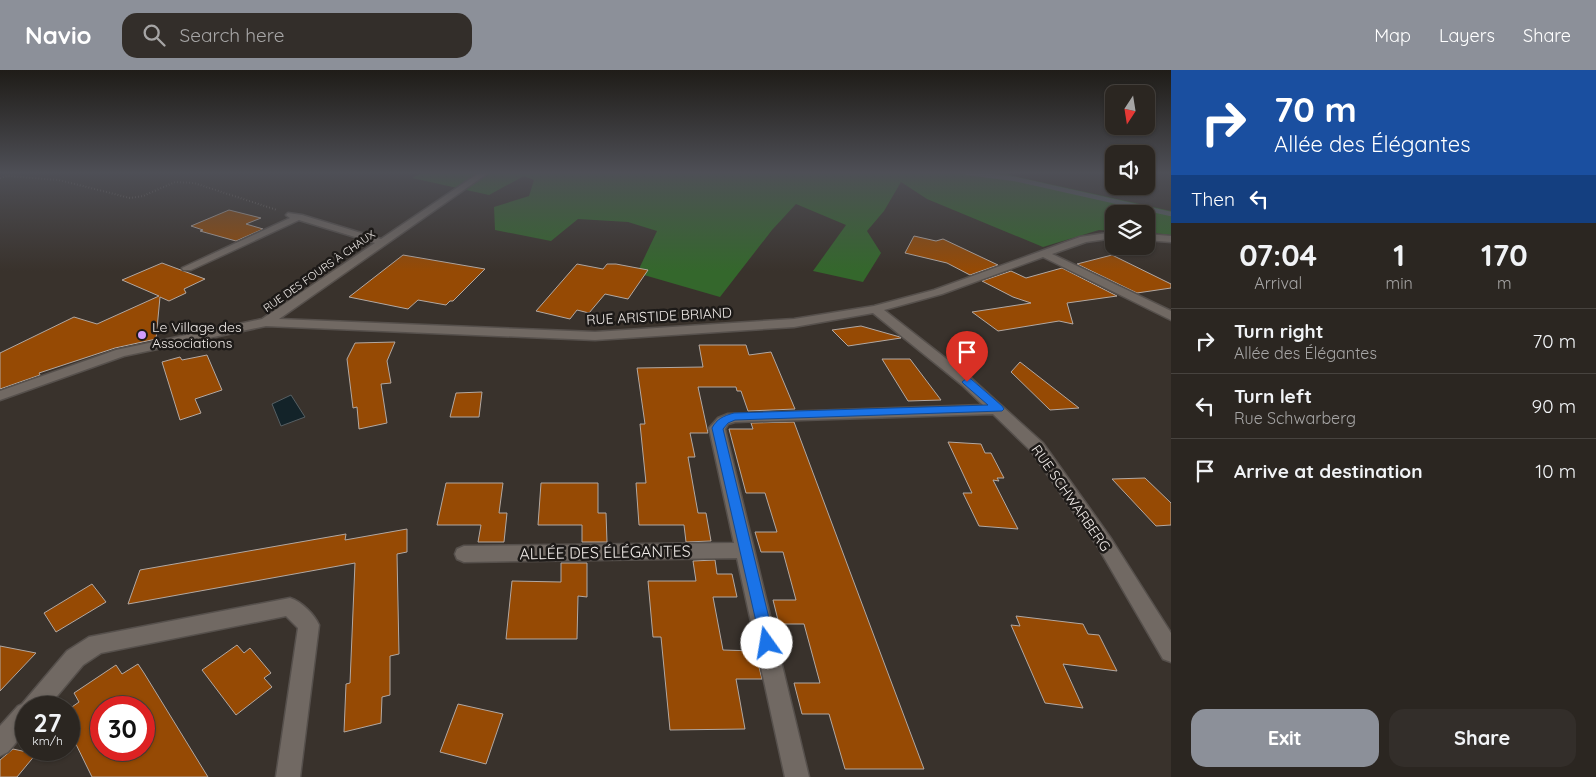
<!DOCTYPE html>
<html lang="en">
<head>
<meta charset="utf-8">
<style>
  :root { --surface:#2b2621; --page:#332e2a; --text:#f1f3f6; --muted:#a6a5a5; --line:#47433f; --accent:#8c9099 }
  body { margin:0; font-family:Quicksand,sans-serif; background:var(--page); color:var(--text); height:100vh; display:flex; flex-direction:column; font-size:19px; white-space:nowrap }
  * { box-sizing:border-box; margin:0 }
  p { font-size:16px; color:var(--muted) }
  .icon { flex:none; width:28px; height:28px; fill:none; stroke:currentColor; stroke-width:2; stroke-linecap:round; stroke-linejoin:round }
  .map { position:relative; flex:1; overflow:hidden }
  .details { display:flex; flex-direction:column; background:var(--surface); width:425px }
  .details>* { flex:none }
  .banner { background:#1a4fa0; color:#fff; overflow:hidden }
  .needle { width:32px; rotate:192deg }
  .controls { position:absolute; left:1105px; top:15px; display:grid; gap:10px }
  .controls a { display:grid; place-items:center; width:50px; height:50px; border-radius:10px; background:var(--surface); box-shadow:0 1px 4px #0004,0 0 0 1px var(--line); font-size:25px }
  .speed { position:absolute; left:15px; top:626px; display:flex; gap:10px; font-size:25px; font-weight:700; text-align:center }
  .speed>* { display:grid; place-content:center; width:65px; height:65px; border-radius:50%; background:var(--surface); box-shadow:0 1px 4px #0004,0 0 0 1px var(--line); line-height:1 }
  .speed small { font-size:12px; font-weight:400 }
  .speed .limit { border:8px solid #d22; background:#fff; color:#111 }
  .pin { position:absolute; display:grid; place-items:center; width:42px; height:42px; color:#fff; margin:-51px -21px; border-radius:50% 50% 50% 0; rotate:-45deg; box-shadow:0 0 5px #0007 }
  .pin .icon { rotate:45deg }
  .me { position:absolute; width:55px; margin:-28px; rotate:347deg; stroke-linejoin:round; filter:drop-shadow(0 0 4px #0008) }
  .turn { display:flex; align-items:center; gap:18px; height:105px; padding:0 20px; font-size:22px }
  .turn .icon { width:65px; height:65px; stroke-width:2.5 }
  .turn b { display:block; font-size:35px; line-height:42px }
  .then { display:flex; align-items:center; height:48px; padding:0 20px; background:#0003; gap:10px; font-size:19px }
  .eta { display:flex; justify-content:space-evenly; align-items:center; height:85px; text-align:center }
  .eta b { font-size:30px; font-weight:700; line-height:35px }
  .action { display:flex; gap:10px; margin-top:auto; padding:10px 20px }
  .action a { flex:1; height:58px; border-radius:15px; background:var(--accent); color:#fff; font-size:20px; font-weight:700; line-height:58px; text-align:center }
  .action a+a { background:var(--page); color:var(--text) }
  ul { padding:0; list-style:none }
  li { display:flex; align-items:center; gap:15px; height:65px; padding:0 20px; border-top:1px solid var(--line) }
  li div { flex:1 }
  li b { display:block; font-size:19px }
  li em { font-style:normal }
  header { display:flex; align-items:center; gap:30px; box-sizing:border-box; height:70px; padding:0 25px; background:var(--accent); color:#fff }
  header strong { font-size:24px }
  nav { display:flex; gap:28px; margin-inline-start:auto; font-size:18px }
  .search { width:350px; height:45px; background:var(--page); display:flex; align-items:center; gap:12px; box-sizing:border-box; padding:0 18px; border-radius:15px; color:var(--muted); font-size:19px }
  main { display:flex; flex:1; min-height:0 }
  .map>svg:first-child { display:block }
  .green { fill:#34672c }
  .water { fill:#132329; stroke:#565f63 }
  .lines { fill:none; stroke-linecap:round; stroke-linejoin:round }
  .stream { stroke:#565f63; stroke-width:4.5 }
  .building { fill:#964a04; stroke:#b2a8a2; fill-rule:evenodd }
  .minor-casing { stroke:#56504c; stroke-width:3 }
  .path { stroke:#908a85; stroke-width:2; stroke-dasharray:0.5 2.5; stroke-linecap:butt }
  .minor { fill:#716963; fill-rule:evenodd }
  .route { fill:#1a73e8; stroke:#114b97 }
  .poi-dot { fill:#d29dfd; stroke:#1d1a18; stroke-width:2 }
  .labels { text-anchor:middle; stroke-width:5; stroke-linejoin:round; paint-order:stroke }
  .far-street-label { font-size:11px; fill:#f1ece9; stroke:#1d1a18 }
  .street-label { font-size:14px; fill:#f1ece9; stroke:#1d1a18 }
  .poi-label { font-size:14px; fill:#f1ece9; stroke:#1d1a18; text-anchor:start }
  .near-street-label { font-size:16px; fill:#f1ece9; stroke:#1d1a18 }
</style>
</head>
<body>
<header>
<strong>Navio</strong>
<div class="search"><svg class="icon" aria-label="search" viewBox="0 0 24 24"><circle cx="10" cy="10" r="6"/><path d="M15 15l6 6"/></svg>Search here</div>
<nav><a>Map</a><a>Layers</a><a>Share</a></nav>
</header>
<main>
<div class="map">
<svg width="1171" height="707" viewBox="0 0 1171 707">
  <rect width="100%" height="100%" fill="#39322c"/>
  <path class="green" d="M422,103h582l14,4 153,34v24l-25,-3v-18h-32v17l-15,-1 -56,17 -116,-48 -26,-17 -17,29 -17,20 14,22 -18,29 -50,-11 33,-46 -50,-21 -24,26 -52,67 -83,-24 20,-42 -29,-9 -50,-3 -27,22 -56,-11 -1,-23 35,-11 5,-16 -10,-4 -35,19 -77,-17z"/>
  <path class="water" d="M291,325l14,22 -24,9 -9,-22z"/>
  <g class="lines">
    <path class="stream" d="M968,103l47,6 156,35"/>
  </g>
  <path class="building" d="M229,140l32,8 -15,6 17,5 -27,12 -36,-10 3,-1 -12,-4z
    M914,166l22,5 7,-2 55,26 -28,10 -23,-12 -42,-10z
    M403,185l82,14 -32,32h-3l-4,4 -28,-5 -10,9 -59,-12z
    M1112,185l59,29v4l-34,5 -60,-29z
    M162,193l43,16 -21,10 2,4 -17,8 -9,-4 -4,42 -41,9 -76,25 1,2 -40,14v-36l74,-36 23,7 62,-28 -37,-16z
    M577,194l26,5 4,-5h9l32,6 -20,29 -23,-5 -16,19 -12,-3 -7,9 -34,-8z
    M1062,198l55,28 -50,7 6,21 -14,-3 -61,10 -26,-19 59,-9 -18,-6 -31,-16 29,-10 15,7z
    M861,256l39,11 1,1 -53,8 -16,-16z
    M395,272l-8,19 4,22 -10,1 6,39 -28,6 -2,-22 -4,1 -6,-49 8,-16z
    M699,275h47l3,10 22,-3 24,57 -47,2 -7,-20h-4l-1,-4h-38l10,46h-18l5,24h-7l10,56h8l5,28 -25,1 -2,-17h-45l-3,-42h10l-6,-59h5l-8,-56 66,-1z
    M207,285l15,35 -27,9 6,14 -21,7 -18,-58 18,-5 2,3z
    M882,289h28l31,41 -33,1z
    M1020,292l59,46 -29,2 -39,-38z
    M482,322l-3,25h-29l6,-24z
    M794,352l92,246 38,101h-79l-16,-55h-27l-8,-31h26l-16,-59h-25l-6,-24h23l-13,-48h-22l-6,-20h22l-12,-39h-19l-17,-64h24l-2,-6z
    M948,372l33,2 4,9h6l13,25h-7l2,3 -6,-1 25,49 -39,-3 -16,-33h9z
    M1145,408l26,25v22l-15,1 -44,-47z
    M446,413h57l-4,30h8l-3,29h-26l3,-17h-44z
    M541,413h57v30h8l1,29h-25v-17h-44z
    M407,459v23l-10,2 2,100 -9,2v39l-8,2 -1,26 -37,9 2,-48 4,-1 5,-120 -227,41 12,-34 206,-36 -1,6z
    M715,490l2,14h15l5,23h-24l10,53 32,1 7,28h-26l9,50 -75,1 -9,-93h-8l-5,-56h48l-3,-20z
    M561,493h26v34l-9,-1 -1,43h-71l6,-58 49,1z
    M92,514l14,18 -50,30 -12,-19z
    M1016,546l67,8 5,10 11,1 18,36 -54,-7 20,44 -38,-5 -34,-78 9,1z
    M237,575l7,8 6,-5 21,25 -7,5 8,9 -36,28 -34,-45z
    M0,576l36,7 -36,38z
    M138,594l6,9 64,104h-116l-23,-47v-21l10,-7 -5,-9 42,-28 6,9zM101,638h43v42h-43z
    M458,634l45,10 -17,50 -46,-12z
    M13,679l23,5 -19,23h-17v-17z"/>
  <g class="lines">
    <g class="minor-casing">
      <path id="minor" d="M479,103h9l-209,146 316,13 199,-13 80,-13 60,-16 146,-53 34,-5v6l-28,4 -34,12 119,57v9l-128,-63 -101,37 -58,16 88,69 71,64 67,94 61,96v29l-8,-3 -65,-112 -67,-96 -38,-37 -258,8 -7,2 -3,5 84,348h-24l-48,-219 -273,4 -7,-3 -2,-5 2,-5 7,-3 270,-3 -25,-115 9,-10 10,-4 255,-9 -21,-20 -89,-72 -79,14 -199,13 -329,-14 -142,30 -124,44v-9l116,-41 146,-31 113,-76 -76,-23 -108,50h-8l-1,-2 108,-50 -4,-3 2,-2 14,2 79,24z
        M1146,164l25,2v6l-25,-2z
        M290,528c12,4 24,16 29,27l-19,152h-24l22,-149 -12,-12 -185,37 -18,12 -36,43h-21v23l-18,21 -8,4v-30l18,-20 4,-2 45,-53 22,-14z"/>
    </g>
    <path class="path" d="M0,108l7,-2 52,4 71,18 13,-2 32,-14 19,1 83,27"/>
    <use href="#minor" class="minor"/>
  </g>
  <linearGradient id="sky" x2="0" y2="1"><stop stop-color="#1f1c18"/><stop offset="0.51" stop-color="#4e4f56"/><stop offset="1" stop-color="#4e4f56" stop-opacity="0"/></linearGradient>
  <rect width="1171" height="201" fill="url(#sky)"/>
  <path class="route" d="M967,308l4,1 31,27 2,3 -2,2 -267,9 -7,3 -5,6 52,214 -2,5 -6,2 -5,-2 -50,-220c5,-9 11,-12 22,-15l254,-8 -24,-21 -2,-2z"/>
  <circle class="poi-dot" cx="142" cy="265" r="5"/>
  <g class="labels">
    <g class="far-street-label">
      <text transform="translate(319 201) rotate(-35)" y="4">RUE DES FOURS À CHAUX</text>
    </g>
    <g class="street-label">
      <text transform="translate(659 246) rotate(-3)" y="5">RUE ARISTIDE BRIAND</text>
      <text transform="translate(1071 428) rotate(55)" y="5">RUE SCHWARBERG</text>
    </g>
    <g class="poi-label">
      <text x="152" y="262">Le Village des<tspan x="152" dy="16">Associations</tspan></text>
    </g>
    <g class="near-street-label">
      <text transform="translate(605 482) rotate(-1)" y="6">ALLÉE DES ÉLÉGANTES</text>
    </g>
  </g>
</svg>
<div class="controls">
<a><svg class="needle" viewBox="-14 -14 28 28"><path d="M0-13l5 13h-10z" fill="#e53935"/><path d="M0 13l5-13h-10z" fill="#a6a5a5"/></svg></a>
<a><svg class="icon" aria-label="sound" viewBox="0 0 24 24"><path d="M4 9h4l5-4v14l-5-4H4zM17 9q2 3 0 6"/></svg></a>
<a><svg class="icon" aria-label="layers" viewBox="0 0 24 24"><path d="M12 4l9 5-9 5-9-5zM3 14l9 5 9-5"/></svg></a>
</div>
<div class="speed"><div>27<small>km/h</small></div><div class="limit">30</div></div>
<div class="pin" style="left:967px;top:312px;background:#d93025"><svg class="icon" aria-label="arrive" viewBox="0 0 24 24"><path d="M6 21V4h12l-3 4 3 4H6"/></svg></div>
<svg class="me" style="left:767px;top:573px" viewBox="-20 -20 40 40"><circle r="19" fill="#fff"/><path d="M0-13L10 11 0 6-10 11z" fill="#1a73e8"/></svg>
</div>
<section class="details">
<div class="banner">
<div class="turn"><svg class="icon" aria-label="right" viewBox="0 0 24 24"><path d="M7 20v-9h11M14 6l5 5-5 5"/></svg><div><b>70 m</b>Allée des Élégantes</div></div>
<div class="then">Then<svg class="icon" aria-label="left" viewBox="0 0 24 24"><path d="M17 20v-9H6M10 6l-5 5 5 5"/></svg></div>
</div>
<div class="eta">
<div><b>07:04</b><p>Arrival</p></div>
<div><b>1</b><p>min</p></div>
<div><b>170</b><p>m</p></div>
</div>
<ul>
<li><svg class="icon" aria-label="right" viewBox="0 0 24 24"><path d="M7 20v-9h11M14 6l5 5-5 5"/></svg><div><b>Turn right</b><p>Allée des Élégantes</p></div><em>70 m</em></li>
<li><svg class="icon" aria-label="left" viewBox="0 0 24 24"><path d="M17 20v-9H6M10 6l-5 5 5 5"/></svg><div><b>Turn left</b><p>Rue Schwarberg</p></div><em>90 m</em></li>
<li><svg class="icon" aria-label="arrive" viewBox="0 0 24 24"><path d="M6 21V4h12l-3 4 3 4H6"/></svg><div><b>Arrive at destination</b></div><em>10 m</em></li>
</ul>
<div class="action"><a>Exit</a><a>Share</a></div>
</section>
</main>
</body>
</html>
